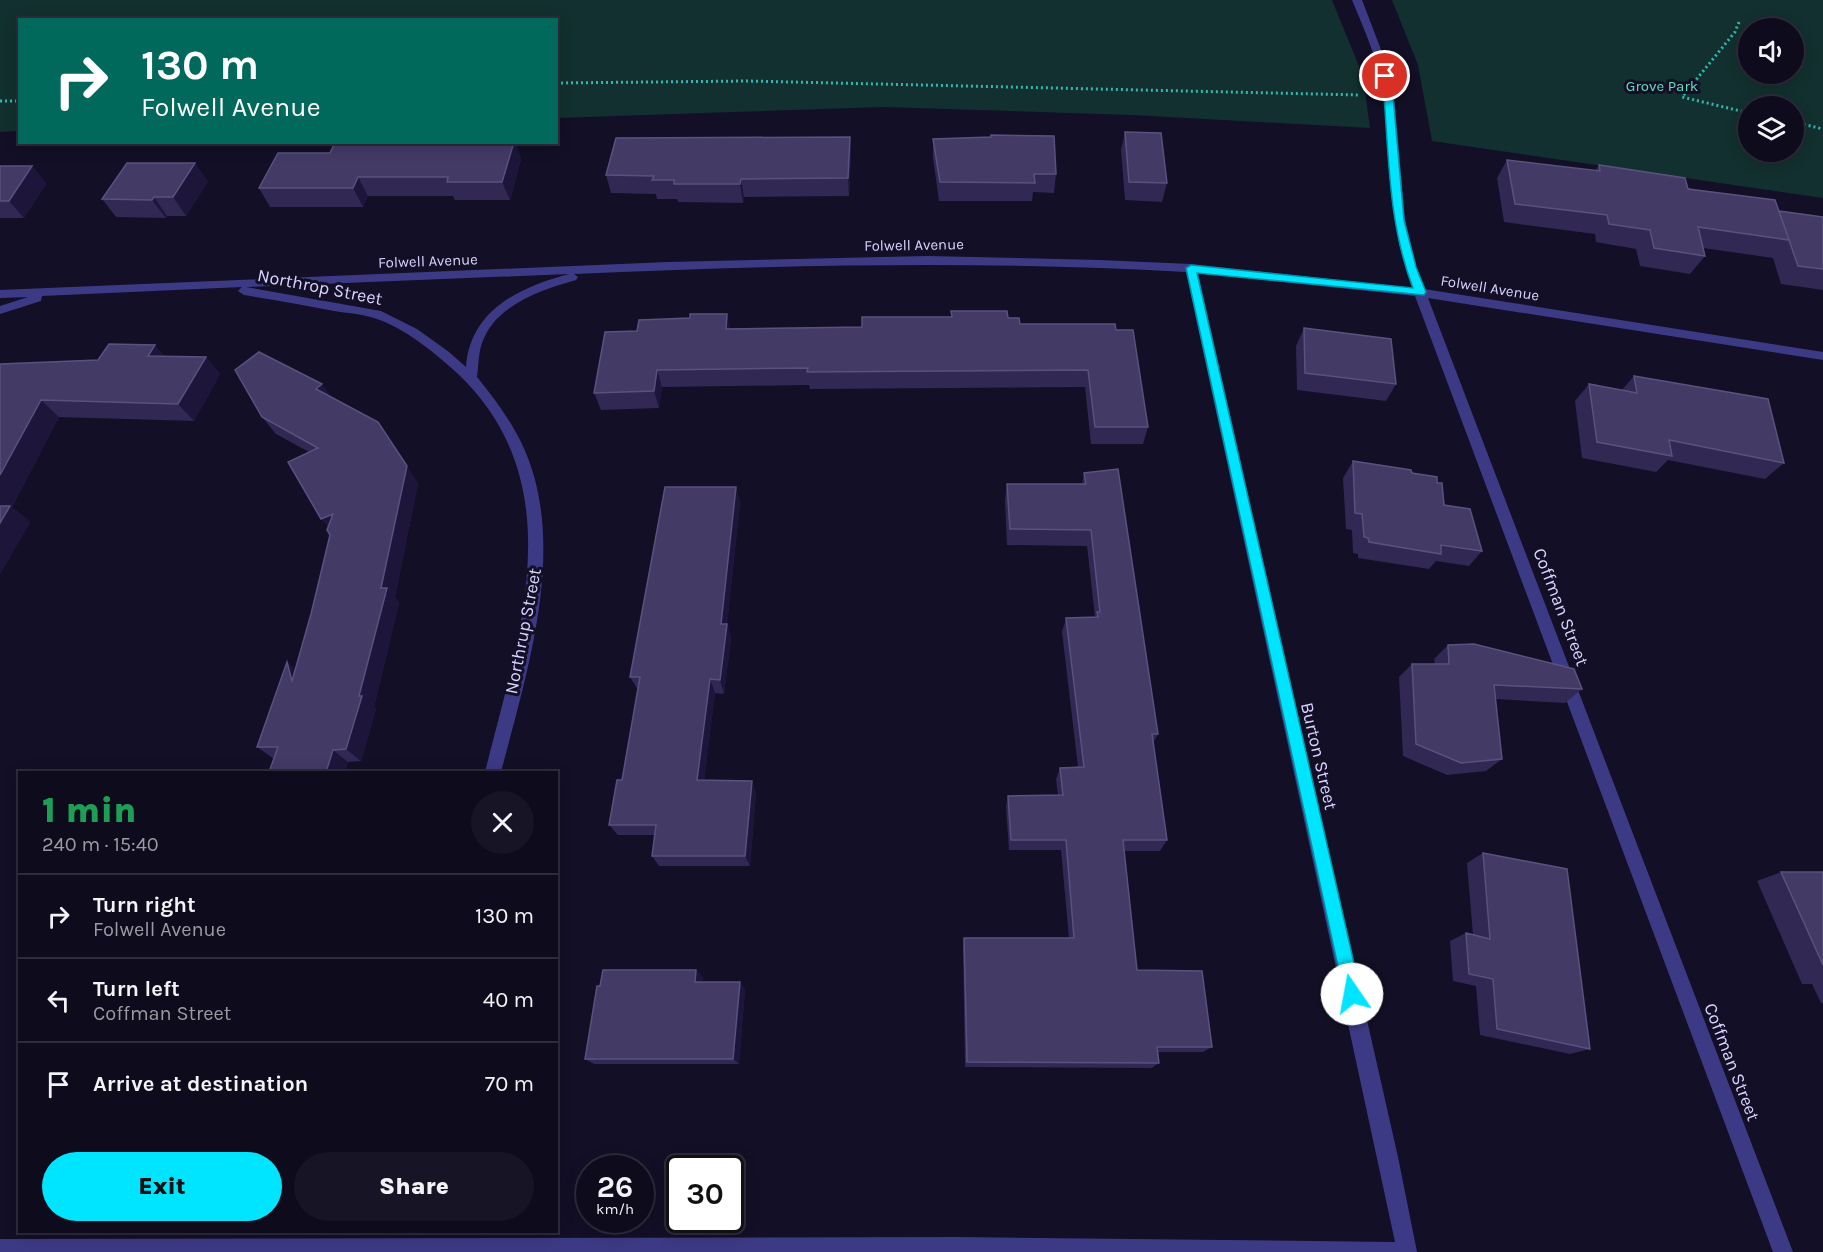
<!DOCTYPE html>
<html lang="en">
<head>
<meta charset="utf-8">
<style>
  :root { --surface:#0e0b1c; --page:#171425; --text:#f1f3f6; --muted:#9b9ba3; --line:#2e2b3b; --accent:#00e5ff }
  body { margin:0; font-family:Karla,sans-serif; background:var(--page); color:var(--text); height:100vh; display:flex; flex-direction:column; font-size:22px; white-space:nowrap }
  * { box-sizing:border-box; margin:0 }
  p { font-size:20px; color:var(--muted) }
  .icon { flex:none; width:33px; height:33px; fill:none; stroke:currentColor; stroke-width:2; stroke-linecap:round; stroke-linejoin:round }
  .map { position:relative; flex:1; overflow:hidden }
  .details { position:absolute; left:18px; top:771px; width:540px; height:462px; display:flex; flex-direction:column; background:var(--surface); border-radius:0px; box-shadow:0 3px 15px #0003,0 0 0 2px var(--line) }
  .details>* { flex:none }
  .banner { position:absolute; left:18px; top:18px; width:540px; height:126px; border-radius:0px; box-shadow:0 3px 15px #0003,0 0 0 2px var(--line); background:#00695c; color:#fff; overflow:hidden }
  .fabs { position:absolute; left:1738px; top:18px; display:grid; gap:12px }
  .fabs a { display:grid; place-items:center; width:66px; height:66px; border-radius:50%; background:var(--surface); box-shadow:0 3px 15px #0003,0 0 0 2px var(--line); font-size:30px }
  .speed { position:absolute; left:576px; top:1155px; display:flex; gap:12px; font-size:30px; font-weight:700; text-align:center }
  .speed>* { display:grid; place-content:center; width:78px; height:78px; border-radius:50%; background:var(--surface); box-shadow:0 3px 15px #0003,0 0 0 2px var(--line); line-height:1 }
  .speed small { font-size:15px; font-weight:400 }
  .speed .limit { border:3px solid #111; border-radius:9px; background:#fff; color:#111 }
  .pin { position:absolute; display:grid; place-items:center; width:51px; height:51px; color:#fff; margin:-26px; border:3px solid #fff; border-radius:50%; box-shadow:0 2px 6px #0007 }
  .me { position:absolute; width:66px; margin:-33px; rotate:348deg; stroke-linejoin:round; filter:drop-shadow(0 0 4px #0008) }
  .turn { display:flex; align-items:center; gap:21px; height:126px; padding:0 24px; font-size:27px }
  .turn .icon { width:78px; height:78px; stroke-width:2.5 }
  .turn b { display:block; font-size:42px; line-height:51px }
  .round { display:grid; place-items:center; flex:none; width:63px; height:63px; border-radius:32px; background:var(--page) }
  .headline { display:flex; align-items:center; justify-content:space-between; height:102px; padding:0 24px }
  h1 { font-size:36px; font-weight:800; line-height:45px; color:#1e9e55 }
  .primary-button { display:flex; gap:12px; margin-top:auto; padding:12px 24px }
  .primary-button a { flex:1; height:69px; border-radius:36px; background:var(--accent); color:#111; font-size:24px; font-weight:800; line-height:69px; text-align:center }
  .primary-button a+a { background:var(--page); color:var(--text) }
  ul { padding:0; list-style:none }
  li { display:flex; align-items:center; gap:18px; height:84px; padding:0 24px; border-top:2px solid var(--line) }
  li div { flex:1 }
  li b { display:block; font-size:22px }
  li em { font-style:normal }
  .map>svg:first-child { display:block }
  .green { fill:#12302f; fill-rule:evenodd }
  .lines { fill:none; stroke-linecap:round; stroke-linejoin:round }
  .path { stroke:#2fb8b0; stroke-width:3; stroke-dasharray:2 3; stroke-linecap:butt }
  .minor { fill:#3d3a85; fill-rule:evenodd }
  .wall { fill:#312854 }
  .shaded-wall { fill:#1d163a }
  .building { fill:#433a66; stroke:#5a527e; stroke-width:1.5 }
  .route { fill:#00e5ff; stroke:#0095a6; stroke-width:1.5 }
  .labels { text-anchor:middle; stroke-width:6; stroke-linejoin:round; paint-order:stroke }
  .far-park-label { font-size:15px; fill:#5fe0c0; stroke:#130f26 }
  .far-street-label { font-size:15px; fill:#d9d4ff; stroke:#130f26 }
  .street-label { font-size:18px; fill:#d9d4ff; stroke:#130f26 }
</style>
</head>
<body>
<div class="map">
<svg width="1823" height="1252" viewBox="0 0 1823 1252">
  <rect width="100%" height="100%" fill="#130f26"/>
  <path class="green" d="M0,0h1332l31,76 7,52 -238,-13 -248,-8 -327,11 -1,-98h-536l-1,111 -19,1z
    M1392,0h431v198l-391,-57 -14,-76zM1749,28h45v46h-45zM1749,106h45v46h-45z"/>
  <g class="lines">
    <path class="path" d="M1739,22l-4,10 -53,65 67,16
      M556,83l191,-2 613,14
      M0,101h20
      M1794,122l29,7"/>
    <path class="minor" d="M1352,0h10l18,47 14,49 11,124 11,47 8,22 399,63v8l-395,-62 365,954h-20l-358,-956 -217,-23 200,884 19,95h-1417v-13l957,-2 438,5 -209,-970c-204,-12 -408,-7 -612,2l4,3 -2,3c-32,9 -75,23 -91,56 -7,13 -6,27 -8,41 17,21 32,41 44,65 49,100 6,229 -20,330h-16c33,-134 90,-288 -28,-399 -23,-21 -52,-45 -83,-55 -12,-4 -27,-5 -40,-7 -30,-6 -60,-11 -90,-16l-6,-4 4,-4 -200,9 -1,5 -41,13v-8l28,-9 -28,1v-8l668,-28 259,-6 172,4 92,4 221,24c-25,-67 -19,-124 -28,-192 -5,-33 -19,-65 -32,-96zM569,274c-49,13 -99,36 -103,93l-17,-15 -32,-23 -36,-18 -135,-24z"/>
  </g>
  <path class="wall" d="M1125,132l42,51 -5,19 -37,-2 -4,-50z
    M850,137l1,18 -2,41 -105,1 -1,6 -65,-1 -1,-3h-20l-1,-5 -45,-1 -5,-18z
    M933,139l123,35 -2,19 -21,-1 -1,9h-93l-6,-43z
    M335,142h180l6,17 -11,41h-55l-2,-4h-85l-5,11h-93l-11,-19 71,-35z
    M1507,160l88,11 4,-6 180,46 44,6v73l-42,-6 -8,-26 -70,-10 2,8 -15,18 -50,-8 -4,-17 -40,-7 -1,-8 -91,-12 -7,-44z
    M0,166h32l14,18 -22,34h-24z
    M208,181l-22,35h-19l-1,2 -50,-1 -14,-18z
    M951,311l57,7 12,6 96,6 32,97 -5,17h-52l-6,-57 -275,2 -1,-4 -147,2 -3,21 -58,2 -7,-17 136,-65 132,-1 89,-10z
    M1304,328l92,56 -10,17 -89,-11 -1,-44z
    M165,356l41,1 14,17 -26,47 -135,-4 -47,90 18,15 -30,52v-210l98,-4z
    M1634,376l150,87 -19,16 -97,-19 -12,12 -74,-14 -7,-57 14,-17 33,6z
    M331,397l87,86 -23,114 4,6 -25,104 2,2 -15,52 -13,1 -3,10h-76l5,-13 -17,-12 30,-85 8,8 16,-56 19,-79 -21,-83 -33,-18 -14,-17z
    M1353,461l59,12 25,10 7,22 38,46 -13,15 -33,-5 -7,8 -71,-11v-4l-5,-1 -1,-23 -6,-1 -3,-51z
    M1084,473l74,261 -5,9 14,97 -7,11h-36l13,119 75,77 -9,5h-45l1,11 -7,5 -187,-1 -2,-121 1,-8h105l-8,-88h-52l-3,-43 2,-11 50,-1 -2,-16 4,-11 18,-1 -16,-135 4,-14 29,-1 -8,-71 -80,-1 -2,-45 2,-16h75z
    M736,487l4,16 -13,121 4,14 -7,56 -9,-1 -11,87 52,12 -6,74h-91l-7,-10 3,-21h-37l-9,-10 13,-45 16,-90 -8,-13z
    M1448,645l134,44 -17,14 -70,-4 7,60 -16,12 -39,4 -44,-19 -4,-79 13,-13h23l-1,-5z
    M1483,853l107,196 -20,5 -90,-19 -4,-49 -23,-5 -3,-40 16,-8 7,2 -6,-72z
    M1781,872h42v131h-2l-9,-19h-10l-45,-103z
    M703,977l-1,5 43,7 -6,75h-145l-9,-5z"/>
  <path class="shaded-wall" d="M850,137l1,18 -2,41 -1,-18z
    M514,142h1l6,17 -11,41 -8,-18z
    M195,163l13,18 -22,35 -13,-19z
    M32,166l14,18 -22,34 -15,-17z
    M358,177l10,19 -5,11 -10,-19z
    M741,179l3,18 -1,6 -3,-19z
    M154,197l13,19 -1,2 -14,-18z
    M727,314l4,17 -5,-2z
    M155,345l15,17 -22,-6z
    M206,357l14,17 -26,47 -16,-17z
    M657,370l5,17 -3,21 -5,-17z
    M322,384l13,17 -19,-12z
    M41,400l18,17 -47,90 18,15 -30,52v-99z
    M378,422l40,61 -23,114 4,6 -25,104 2,2 -15,52 -15,-12 13,-53z
    M736,487l4,16 -13,121 4,14 -7,56 -4,-14 1,-56z
    M333,514l1,20 -13,-15z
    M287,662l15,14 -10,5z
    M710,679l5,14 -12,99 -6,-12z
    M333,750l15,12 -3,10h-19z
    M752,781l4,11 -6,74 -5,-10z
    M696,970l7,7 -2,12 -6,-7z
    M740,982l5,7 -6,75 -6,-5z"/>
  <path class="building" d="M1125,132l36,1 6,50 -38,-1z
    M991,135l63,1 2,38h-22l1,9 -95,-1 -7,-43 58,-2z
    M850,137l-2,41 -107,1 -1,5h-66v-4h-22l2,-4 -48,-1 10,-37z
    M335,142h179l-12,40h-55l1,-5h-90l-5,11h-94l19,-35h52z
    M1507,160l93,11 -1,-6 86,13 3,11 87,11 14,40 -91,-13 7,29 -51,-8 -4,-18 -41,-6 -2,-9 -92,-11z
    M127,163h68l-22,34h-19l-2,3 -50,-1z
    M0,166h32l-23,35h-9z
    M1779,211l44,6v52l-25,-3z
    M951,311h56l1,7h11l1,6h95l1,6h17l15,97h-53l-7,-57 -281,2 1,-4 -151,2 -3,21 -60,2 11,-61 32,-1 2,-11 51,-2v-4h37l-1,15 136,-2v-10h90z
    M1304,328l87,11 5,45 -91,-11z
    M109,344l46,1 -7,11 58,1 -28,47 -137,-4 -41,75v-111l98,-4z
    M259,352l63,32 -6,5 62,33 29,44 -26,122h6l-28,108h3l-16,53 -13,1 -7,22h-57l9,-25h-21l30,-85 5,19 19,-67 19,-79 -3,-5 6,-16 -12,5 -33,-57 30,-14 -56,-31 -27,-47z
    M1634,376l134,23 16,64 -115,-23 3,16 -75,-14 -8,-58 48,9z
    M1353,461l58,9 1,3 25,4v6h5l2,22 26,4 12,42 -41,-6v9l-72,-12 -1,-4 -4,-1 -2,-23 -7,-1z
    M1118,469l40,265h-6l15,106h-44l14,130 65,1 10,76h-55l2,16 -192,-1 -3,-124h110l-8,-98h-55l-3,-44 55,-1 -3,-27 24,-1 -18,-149 32,-1 -1,-5h3l-9,-82 -81,-1 -3,-45h79l-2,-11z
    M665,487h71l-15,137h6l-7,56 -10,-1 -13,101 55,1 -7,75h-93l4,-31h-47l8,-45h5l18,-103h-10z
    M0,506h10l-10,17z
    M1474,644l100,25 8,20 -88,-4 8,74 -41,4 -45,-19 -4,-80h37l-1,-19z
    M1483,853l84,16 23,180 -93,-20 -4,-50 -24,-5 -3,-41 24,6z
    M1781,872h42v93z
    M603,970h93l-1,12h45l-7,77h-148l12,-73h3z"/>
  <path class="route" d="M1385,73l4,3 4,20 11,124 12,47 10,25 -2,3 -227,-22 164,721 -3,6 -6,2 -6,-2 -2,-6 -158,-726 5,-3 222,23c-24,-63 -24,-126 -29,-192l-4,-20z"/>
  <g class="labels">
    <g class="far-park-label">
      <text x="1662" y="91">Grove Park</text>
    </g>
    <g class="far-street-label">
      <text transform="translate(914 245) rotate(-1)" y="5">Folwell Avenue</text>
      <text transform="translate(428 261) rotate(-2)" y="5">Folwell Avenue</text>
      <text transform="translate(1490 288) rotate(9)" y="5">Folwell Avenue</text>
    </g>
    <g class="street-label">
      <text transform="translate(320 287) rotate(11)" y="6">Northrop Street</text>
      <text transform="translate(1561 607) rotate(69)" y="6">Coffman Street</text>
      <text transform="translate(523 631) rotate(-79)" y="6">Northrup Street</text>
      <text transform="translate(1319 756) rotate(77)" y="6">Burton Street</text>
      <text transform="translate(1732 1062) rotate(69)" y="6">Coffman Street</text>
    </g>
  </g>
</svg>
<div class="fabs">
<a><svg class="icon" aria-label="sound" viewBox="0 0 24 24"><path d="M4 9h4l5-4v14l-5-4H4zM17 9q2 3 0 6"/></svg></a>
<a><svg class="icon" aria-label="layers" viewBox="0 0 24 24"><path d="M12 4l9 5-9 5-9-5zM3 14l9 5 9-5"/></svg></a>
</div>
<div class="speed"><div>26<small>km/h</small></div><div class="limit">30</div></div>
<div class="pin" style="left:1385px;top:76px;background:#d93025"><svg class="icon" aria-label="arrive" viewBox="0 0 24 24"><path d="M6 21V4h12l-3 4 3 4H6"/></svg></div>
<svg class="me" style="left:1352px;top:994px" viewBox="-20 -20 40 40"><circle r="19" fill="#fff"/><path d="M0-13L10 11 0 6-10 11z" fill="#00e5ff"/></svg>
<div class="banner">
<div class="turn"><svg class="icon" aria-label="right" viewBox="0 0 24 24"><path d="M7 20v-9h11M14 6l5 5-5 5"/></svg><div><b>130 m</b>Folwell Avenue</div></div>
</div>
<section class="details">
<div class="headline"><div><h1>1 min</h1><p>240 m · 15:40</p></div><a class="round"><svg class="icon" aria-label="close" viewBox="0 0 24 24"><path d="M6 6l12 12M18 6L6 18"/></svg></a></div>
<ul>
<li><svg class="icon" aria-label="right" viewBox="0 0 24 24"><path d="M7 20v-9h11M14 6l5 5-5 5"/></svg><div><b>Turn right</b><p>Folwell Avenue</p></div><em>130 m</em></li>
<li><svg class="icon" aria-label="left" viewBox="0 0 24 24"><path d="M17 20v-9H6M10 6l-5 5 5 5"/></svg><div><b>Turn left</b><p>Coffman Street</p></div><em>40 m</em></li>
<li><svg class="icon" aria-label="arrive" viewBox="0 0 24 24"><path d="M6 21V4h12l-3 4 3 4H6"/></svg><div><b>Arrive at destination</b></div><em>70 m</em></li>
</ul>
<div class="primary-button"><a>Exit</a><a>Share</a></div>
</section>
</div>
</body>
</html>
